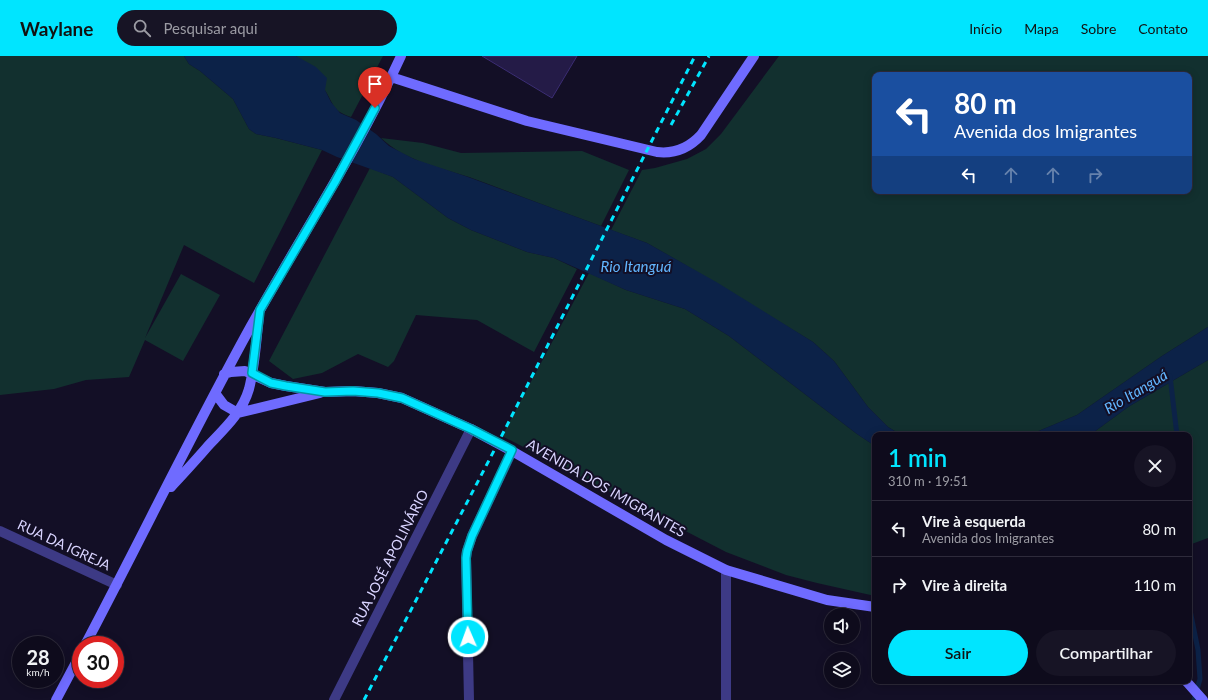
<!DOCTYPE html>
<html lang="pt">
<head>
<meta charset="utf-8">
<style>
  :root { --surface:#0e0b1c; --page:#171425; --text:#f1f3f6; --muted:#9b9ba3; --line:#2e2b3b; --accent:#00e5ff }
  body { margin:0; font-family:Lato,sans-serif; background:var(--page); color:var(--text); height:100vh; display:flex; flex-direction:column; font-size:15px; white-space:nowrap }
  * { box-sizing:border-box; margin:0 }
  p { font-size:13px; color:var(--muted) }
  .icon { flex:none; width:22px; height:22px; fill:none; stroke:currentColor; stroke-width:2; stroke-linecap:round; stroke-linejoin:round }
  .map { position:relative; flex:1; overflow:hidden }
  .panel { position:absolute; left:872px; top:376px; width:320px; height:252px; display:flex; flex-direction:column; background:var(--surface); border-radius:8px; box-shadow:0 2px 10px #0003,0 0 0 1px var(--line) }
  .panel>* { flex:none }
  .hud { position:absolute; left:872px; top:16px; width:320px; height:122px; border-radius:8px; box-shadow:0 2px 10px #0003,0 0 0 1px var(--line); background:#1a4fa0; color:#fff; overflow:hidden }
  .buttons { position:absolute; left:824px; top:552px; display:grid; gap:8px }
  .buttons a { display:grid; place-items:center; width:36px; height:36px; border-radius:50%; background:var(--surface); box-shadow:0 2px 10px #0003,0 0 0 1px var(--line); font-size:20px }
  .speed { position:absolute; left:12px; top:580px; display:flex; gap:8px; font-size:20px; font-weight:700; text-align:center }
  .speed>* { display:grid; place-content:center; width:52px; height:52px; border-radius:50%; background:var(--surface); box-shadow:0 2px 10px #0003,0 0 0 1px var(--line); line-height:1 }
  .speed small { font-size:10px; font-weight:400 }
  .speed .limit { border:6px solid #d22; background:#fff; color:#111 }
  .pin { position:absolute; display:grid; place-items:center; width:34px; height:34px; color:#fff; margin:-41px -17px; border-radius:50% 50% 50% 0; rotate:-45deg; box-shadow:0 0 4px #0007 }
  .pin .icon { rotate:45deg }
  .me { position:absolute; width:44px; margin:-22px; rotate:358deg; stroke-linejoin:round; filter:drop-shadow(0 0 3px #0008) }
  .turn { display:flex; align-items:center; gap:14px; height:84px; padding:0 16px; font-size:18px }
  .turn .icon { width:52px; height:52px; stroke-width:2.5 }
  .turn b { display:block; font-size:28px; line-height:34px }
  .lanes { display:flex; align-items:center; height:38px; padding:0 16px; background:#0003; justify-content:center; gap:20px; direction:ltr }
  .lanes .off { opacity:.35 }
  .round { display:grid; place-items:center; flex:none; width:42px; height:42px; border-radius:21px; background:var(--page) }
  .head { display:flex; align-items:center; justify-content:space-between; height:68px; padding:0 16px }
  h1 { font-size:24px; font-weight:600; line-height:30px; color:var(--accent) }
  .primary-button { display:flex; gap:8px; margin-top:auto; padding:8px 16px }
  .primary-button a { flex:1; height:46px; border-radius:24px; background:var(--accent); color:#111; font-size:16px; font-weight:600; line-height:46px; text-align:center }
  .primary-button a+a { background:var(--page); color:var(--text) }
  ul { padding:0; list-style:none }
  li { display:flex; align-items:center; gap:12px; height:56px; padding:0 16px; border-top:1px solid var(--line) }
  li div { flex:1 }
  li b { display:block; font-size:15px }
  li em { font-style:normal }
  header { display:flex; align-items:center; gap:24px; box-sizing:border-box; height:56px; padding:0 20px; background:var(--accent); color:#111 }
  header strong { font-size:19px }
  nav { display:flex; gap:22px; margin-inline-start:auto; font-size:14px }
  .search { width:280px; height:36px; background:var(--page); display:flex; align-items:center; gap:10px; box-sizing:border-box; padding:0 14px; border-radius:22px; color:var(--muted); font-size:15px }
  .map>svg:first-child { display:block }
  .green { fill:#12302f; fill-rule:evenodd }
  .water { fill:#0c2248 }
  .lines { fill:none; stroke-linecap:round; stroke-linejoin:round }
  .stream { stroke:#0c2248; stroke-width:5 }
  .building { fill:#241b47; stroke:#3b2d73 }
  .street { stroke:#3d3a85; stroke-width:10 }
  .secondary { stroke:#6f6bff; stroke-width:10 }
  .rail { stroke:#00e5ff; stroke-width:3; stroke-dasharray:6 5; stroke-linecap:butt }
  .route-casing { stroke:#0095a6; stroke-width:10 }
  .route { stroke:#00e5ff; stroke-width:7 }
  .labels { text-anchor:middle; stroke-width:4; stroke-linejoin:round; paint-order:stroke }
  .street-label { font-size:14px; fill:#d9d4ff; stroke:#130f26 }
  .water-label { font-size:15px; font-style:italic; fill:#62b6ff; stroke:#130f26 }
</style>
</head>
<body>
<header>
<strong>Waylane</strong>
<div class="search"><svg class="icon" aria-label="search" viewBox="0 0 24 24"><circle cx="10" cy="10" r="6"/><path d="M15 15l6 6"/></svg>Pesquisar aqui</div>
<nav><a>Início</a><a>Mapa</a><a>Sobre</a><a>Contato</a></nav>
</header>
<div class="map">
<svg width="1208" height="644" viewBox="0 0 1208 644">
  <rect width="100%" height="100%" fill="#130f26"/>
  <path class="green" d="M0,0h184l5,8 11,7 33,28 16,30 7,5 20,4 46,12 -68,133 -70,-38 -39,93 36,-64 39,21 -37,66 -38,-21 -16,37 -43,3 -32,9 -54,6z
    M296,0h87l-32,61c-20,-7 -16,-12 -27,-28 -8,-11 -18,-22 -28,-33z
    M779,0h429v271l-46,29 -85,59 -48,20h-128l-13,-8 -20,-20 -34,-46 -21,-19 -131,-79 -35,-20 -36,-13 31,-60 13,-2 32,-9 19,-10 15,-15zM875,19h314v116h-314z
    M381,82l42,5 38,10 121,-2 47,19 -28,56c-44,-16 -88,-33 -132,-49 -30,-10 -64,-16 -88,-39z
    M370,112l23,9 55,41 23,12 56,22 27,6 23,11 -43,83 -57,-32 -61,-5 -22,46 -6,6 -30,-13 -36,19 -29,6 -24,-18z
    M589,217l37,17 59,19 44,27 128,98 18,12v150l-58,-13 -31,-8 -60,-23 -224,-116z
    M1208,304v178l-19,7v-110h-102l7,-3 34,-25z"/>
  <path class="water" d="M184,0h112l20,11 11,11 -2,12 6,12 9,11 16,7 20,14 13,12 25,13 54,18 179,66 71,40 95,59 21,19 34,46 20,20 13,8h-26v11l-18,-12 -128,-98 -44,-27 -59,-19 -72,-32 -27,-6 -56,-22 -23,-12 -55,-41 -56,-20 -15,-7 -46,-12 -20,-4 -7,-5 -16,-30 -33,-28 -11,-7z
    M1208,271v33l-80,47 -34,25 -7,3h-58l48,-20 85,-59z"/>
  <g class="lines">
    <path class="stream" d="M1170,320l7,59
      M1189,466l1,6 -1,31
      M1189,549l9,45 2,29 -6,21"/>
  </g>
  <path class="building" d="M482,0h95l-25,42z"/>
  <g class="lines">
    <path class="street" d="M0,475l117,54
      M726,514v130
      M334,644l137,-271
      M469,644l-3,-142 1,-7 5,-15 40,-85"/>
    <path class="secondary" d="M391,21l136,44 130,31c17,2 32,-4 44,-17l53,-79
      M224,318l7,-2 14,-1 26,12 15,3 39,6 28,-1 25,2 24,5 69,31 41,22 154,89 60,30 101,30 48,7
      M215,337l9,12 14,8 82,-20
      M171,431c12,-13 25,-27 37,-41 16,-17 34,-33 41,-57 6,-23 7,-48 10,-73
      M85,589c56,-106 108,-214 166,-319 50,-90 107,-176 150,-270
      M1186,625l17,19
      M56,644l25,-47"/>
    <path class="rail" d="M671,69l38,-69
      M364,644l134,-257 197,-387"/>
  </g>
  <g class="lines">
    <g class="route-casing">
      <path id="route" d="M375,52l-40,74 -75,128 -8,63 19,10 15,3 39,6 28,-1 25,2 24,5 69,31 41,21 -40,86 -5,15 -1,7 2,79"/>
    </g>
    <use href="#route" class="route"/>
  </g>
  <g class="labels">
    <g class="street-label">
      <text transform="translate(606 432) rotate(30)" y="5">AVENIDA DOS IMIGRANTES</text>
      <text transform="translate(64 489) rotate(25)" y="5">RUA DA IGREJA</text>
      <text transform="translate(390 502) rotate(-63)" y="5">RUA JOSÉ APOLINÁRIO</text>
    </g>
    <g class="water-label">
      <text x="636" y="216">Rio Itanguá</text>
      <text transform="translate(1136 336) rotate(-31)" y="5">Rio Itanguá</text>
    </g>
  </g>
</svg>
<div class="buttons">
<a><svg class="icon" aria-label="sound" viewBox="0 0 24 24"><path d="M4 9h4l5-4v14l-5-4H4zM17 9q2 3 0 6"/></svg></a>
<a><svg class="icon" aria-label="layers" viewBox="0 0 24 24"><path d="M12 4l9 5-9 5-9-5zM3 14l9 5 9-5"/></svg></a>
</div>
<div class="speed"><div>28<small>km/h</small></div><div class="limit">30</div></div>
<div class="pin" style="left:375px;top:52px;background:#d93025"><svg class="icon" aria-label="arrive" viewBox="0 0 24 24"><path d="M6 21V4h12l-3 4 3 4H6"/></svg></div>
<svg class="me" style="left:468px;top:581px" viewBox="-20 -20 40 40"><circle r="17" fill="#00e5ff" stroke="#fff" stroke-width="3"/><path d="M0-11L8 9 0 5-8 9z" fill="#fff"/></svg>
<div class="hud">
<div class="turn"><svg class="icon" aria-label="left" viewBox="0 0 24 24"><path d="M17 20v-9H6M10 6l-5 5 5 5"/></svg><div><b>80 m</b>Avenida dos Imigrantes</div></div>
<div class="lanes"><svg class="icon" aria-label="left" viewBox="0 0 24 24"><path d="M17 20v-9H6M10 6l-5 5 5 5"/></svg><svg class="icon off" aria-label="ahead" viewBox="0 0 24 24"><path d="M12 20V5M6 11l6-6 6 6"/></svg><svg class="icon off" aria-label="ahead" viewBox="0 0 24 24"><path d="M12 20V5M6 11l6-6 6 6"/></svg><svg class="icon off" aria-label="right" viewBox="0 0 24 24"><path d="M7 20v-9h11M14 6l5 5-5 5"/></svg></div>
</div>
<section class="panel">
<div class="head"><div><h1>1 min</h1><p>310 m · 19:51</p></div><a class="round"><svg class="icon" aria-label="close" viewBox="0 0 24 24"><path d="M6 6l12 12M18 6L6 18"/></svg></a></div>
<ul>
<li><svg class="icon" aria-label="left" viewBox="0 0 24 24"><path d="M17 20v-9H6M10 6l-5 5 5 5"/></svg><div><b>Vire à esquerda</b><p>Avenida dos Imigrantes</p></div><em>80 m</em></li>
<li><svg class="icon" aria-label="right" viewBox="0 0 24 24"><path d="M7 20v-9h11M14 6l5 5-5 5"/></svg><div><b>Vire à direita</b></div><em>110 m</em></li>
</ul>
<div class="primary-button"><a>Sair</a><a>Compartilhar</a></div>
</section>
</div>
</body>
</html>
